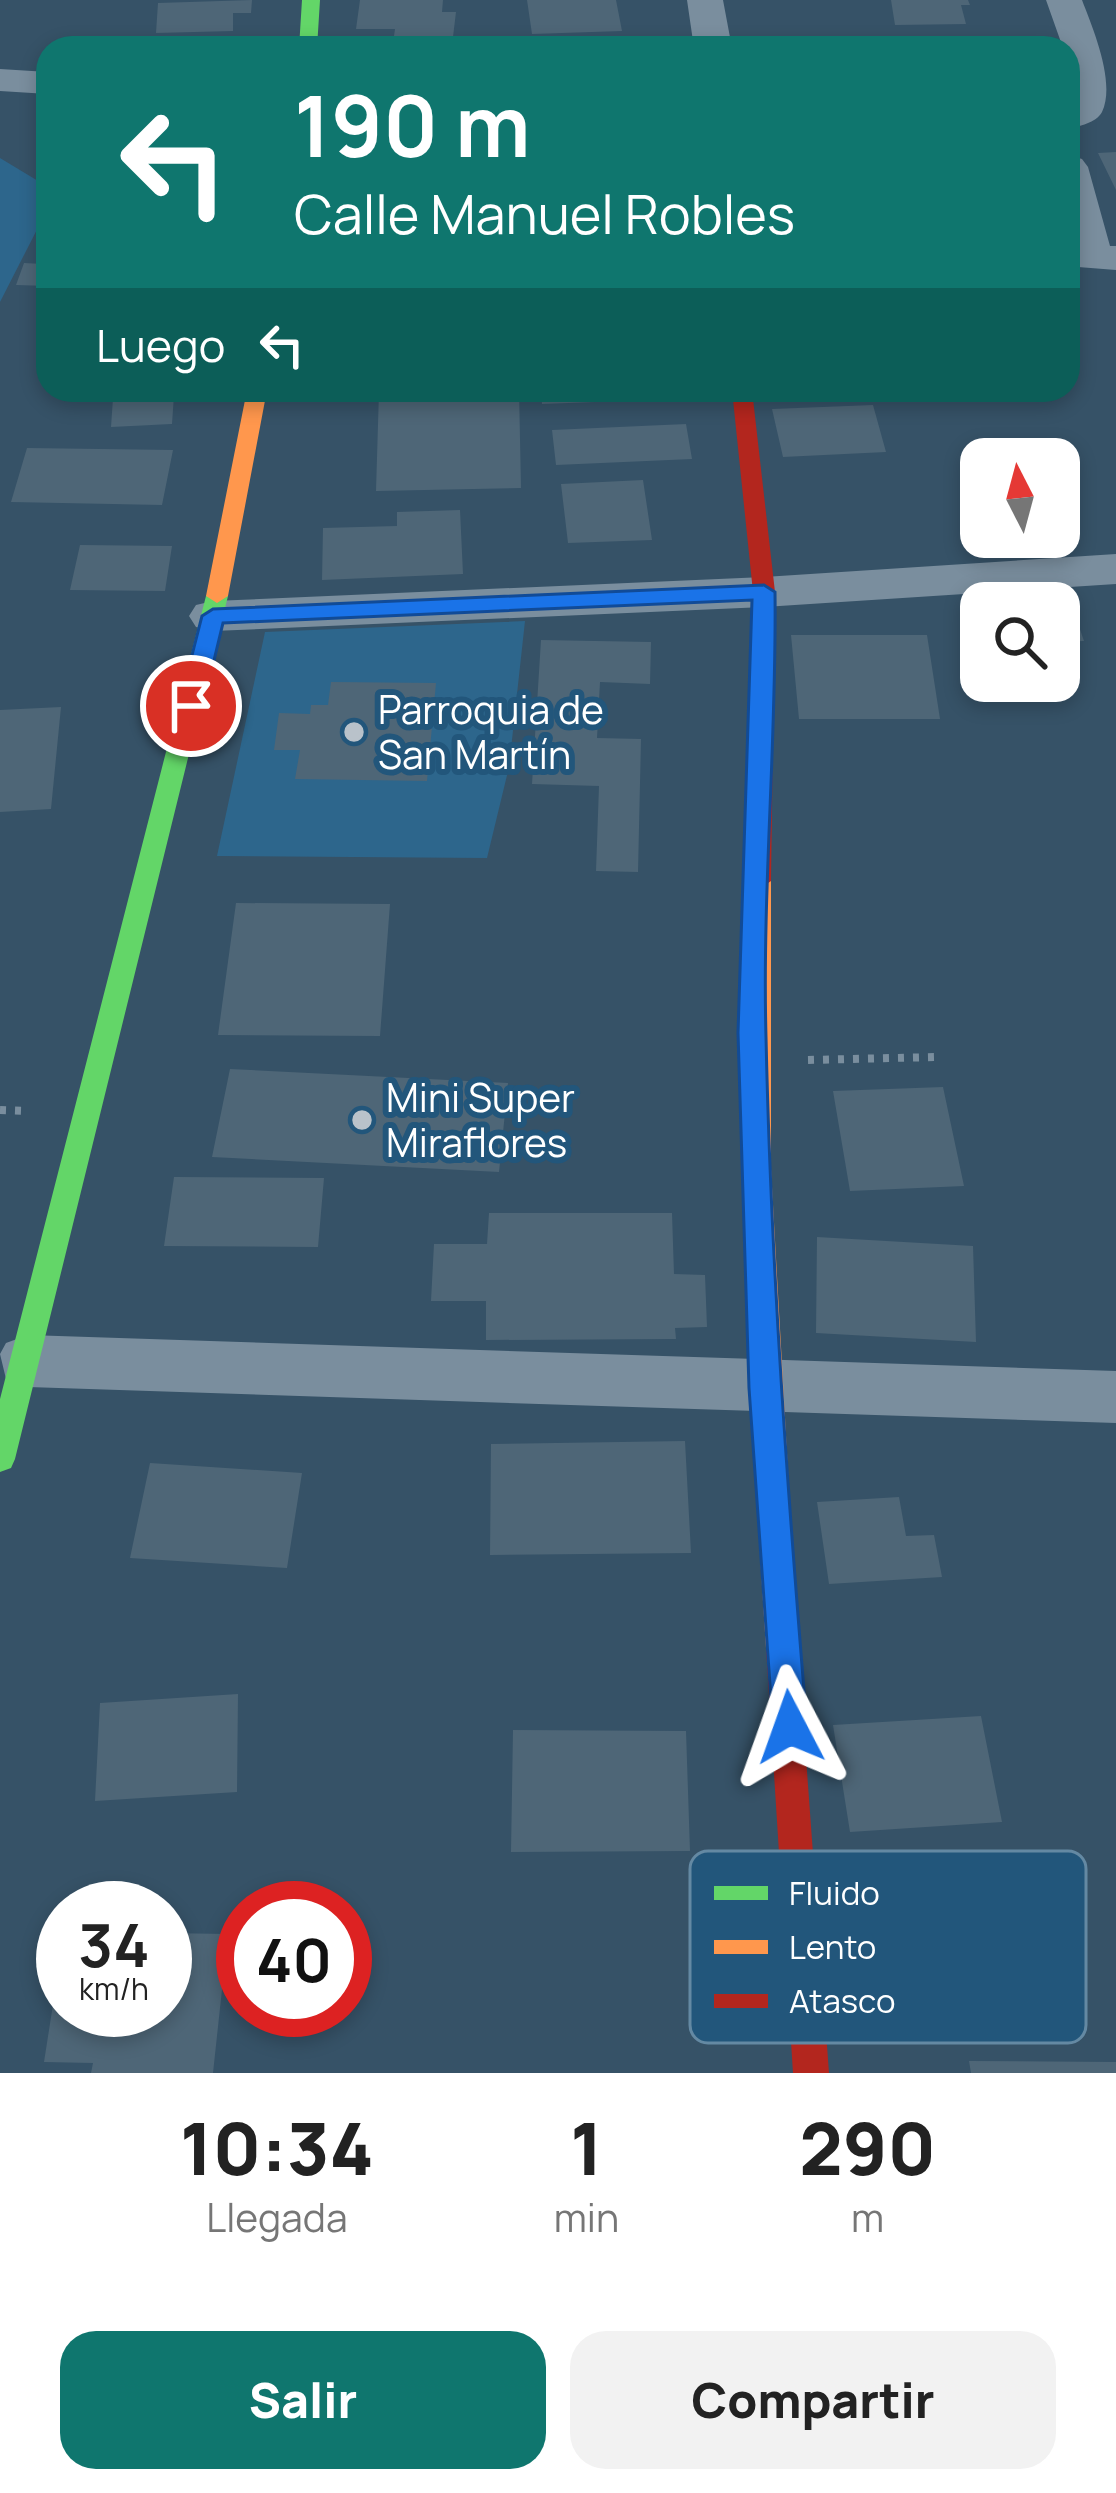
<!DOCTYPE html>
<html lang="es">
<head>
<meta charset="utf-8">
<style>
  :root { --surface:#fff; --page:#f2f2f2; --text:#222; --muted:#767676; --accent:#0f766e }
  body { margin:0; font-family:Manrope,sans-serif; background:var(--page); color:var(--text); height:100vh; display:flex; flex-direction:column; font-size:45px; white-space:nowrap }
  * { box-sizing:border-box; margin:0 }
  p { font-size:39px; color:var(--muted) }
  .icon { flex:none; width:66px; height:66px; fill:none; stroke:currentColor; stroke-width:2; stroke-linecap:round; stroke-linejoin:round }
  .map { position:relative; height:2073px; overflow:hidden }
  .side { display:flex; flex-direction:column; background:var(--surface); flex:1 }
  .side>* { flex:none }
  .hud { position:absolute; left:36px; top:36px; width:1044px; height:366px; border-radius:36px; box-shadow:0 6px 18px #0003; background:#0f766e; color:#fff; overflow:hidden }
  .needle { width:78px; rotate:354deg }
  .fabs { position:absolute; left:960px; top:438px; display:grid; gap:24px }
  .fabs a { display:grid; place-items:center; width:120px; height:120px; border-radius:24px; background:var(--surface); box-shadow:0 6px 18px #0003; font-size:60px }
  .speed { position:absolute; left:36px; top:1881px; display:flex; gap:24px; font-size:60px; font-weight:700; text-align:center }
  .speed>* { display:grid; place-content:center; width:156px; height:156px; border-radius:50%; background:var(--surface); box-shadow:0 6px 18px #0003; line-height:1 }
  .speed small { font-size:30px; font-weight:400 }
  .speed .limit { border:18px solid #d22; background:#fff; color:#111 }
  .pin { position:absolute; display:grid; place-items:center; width:102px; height:102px; color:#fff; margin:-51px; border:6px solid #fff; border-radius:50%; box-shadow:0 3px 12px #0007 }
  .me { position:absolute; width:132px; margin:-66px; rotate:356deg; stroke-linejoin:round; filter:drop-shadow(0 0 9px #0008) }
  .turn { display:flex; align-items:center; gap:42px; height:252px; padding:0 60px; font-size:54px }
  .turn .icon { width:156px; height:156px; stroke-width:2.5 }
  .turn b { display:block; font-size:84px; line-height:102px }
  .then { display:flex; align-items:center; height:114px; padding:0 60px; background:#0003; gap:24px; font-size:45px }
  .eta { display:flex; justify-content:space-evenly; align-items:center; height:204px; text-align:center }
  .eta b { font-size:72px; font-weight:800; line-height:84px }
  .button { display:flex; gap:24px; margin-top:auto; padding:24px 60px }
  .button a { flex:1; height:138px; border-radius:36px; background:var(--accent); color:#fff; font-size:48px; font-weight:800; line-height:138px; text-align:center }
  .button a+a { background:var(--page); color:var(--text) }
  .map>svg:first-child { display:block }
  .green { fill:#2d668c }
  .building { fill:#4e6677 }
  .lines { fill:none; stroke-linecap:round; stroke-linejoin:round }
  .path { stroke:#7a8e9e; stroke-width:8; stroke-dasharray:6 9; stroke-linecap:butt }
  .street { fill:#7a8e9e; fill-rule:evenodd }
  .fast { fill:#63d668; fill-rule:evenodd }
  .slow { fill:#ff974d; fill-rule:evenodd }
  .jam { fill:#b3261e; fill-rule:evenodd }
  .route { fill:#1a73e8; stroke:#114b97; stroke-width:3 }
  .poi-dot { fill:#b9c2ca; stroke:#22567b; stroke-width:4.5 }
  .labels { text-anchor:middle; stroke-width:12; stroke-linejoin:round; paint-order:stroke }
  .poi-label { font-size:39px; fill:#fff; stroke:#22567b; text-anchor:start }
  .key { fill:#22567b; stroke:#6489a3; stroke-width:3 }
  .key-label { font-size:33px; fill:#fff }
</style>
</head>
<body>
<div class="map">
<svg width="1116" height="2073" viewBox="0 0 1116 2073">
  <rect width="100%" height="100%" fill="#365267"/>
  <path class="green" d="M0,158l48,29v21l-48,94z
    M525,621l-16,146 -22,91 -270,-2 48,-224z"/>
  <path class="building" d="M252,0l-1,13h-18v18l-77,2 2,-30z
    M360,0h83l-1,12h14l-3,25 -59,-1 1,-7h-39z
    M527,0h89l6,31 -90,3z
    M891,0h77l2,5h-9l5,19 -71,1z
    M843,39l3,9h-68l-2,-6z
    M240,40l1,8h-98v-4z
    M1116,152v38l-18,-37z
    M45,245l3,41 -32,-1 8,-22 19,1z
    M519,390l2,98 -145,3 3,-100z
    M541,390h106l1,10 -106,4z
    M174,395l-2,29 -61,3 2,-29z
    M873,405l13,47 -103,5 -11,-48z
    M686,424l6,35 -136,6 -4,-35z
    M27,448l146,2 -11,55 -151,-3z
    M643,480l9,60 -84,3 -7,-59z
    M460,510l3,64 -141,6 1,-52 74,-2v-14z
    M80,545l92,1 -7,45 -95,-1z
    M1072,606l12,35 -25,1v-35z
    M791,635h136l13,84h-141z
    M541,640l110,2 -1,42 -50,-2 -3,56 44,1 -3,133 -42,-1 3,-85 -67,-2z
    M331,682l105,1 -9,98 -132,-2 5,-29h-26l5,-37 31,1 1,-9h17z
    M61,707l-10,102 -51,3v-102z
    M236,903l154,1 -10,132 -162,-1z
    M230,1069l278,14 -9,89 -287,-15z
    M943,1087l21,99 -114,5 -17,-100z
    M174,1177l150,1 -6,69 -154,-1z
    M489,1213h183l2,61 31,1 2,52 -32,1 1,11 -190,1v-39h-55l3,-57h53z
    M817,1237l156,9 3,96 -160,-9z
    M685,1441l6,112 -201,2 1,-111z
    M150,1463l152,10 -15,95 -157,-10z
    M899,1497l7,39 28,-1 8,42 -113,7 -12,-82z
    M238,1694l-1,98 -142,9 5,-98z
    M981,1716l21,106 -152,10 -17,-107z
    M513,1730l173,1 4,120 -179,1z
    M165,1933l63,1 -15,139h-122l2,-10 -49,-1 13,-83h6v31h102z
    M969,2061l147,1v11h-145z"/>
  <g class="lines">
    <path class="path" d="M808,1060l127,-3
      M0,1110l28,1"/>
    <path class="street" d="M687,0h36l9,48h-38z
      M1046,0h36c11,29 34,82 20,112 -6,11 -23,14 -34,17v-81h-5z
      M0,69l48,3v22l-48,-3z
      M1068,155l14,4 6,8 22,79h6v24l-38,-3 -6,-9z
      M1116,554v30l-352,23 -551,24 -17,-4 -7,-11 7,-11 17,-4 551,-24z
      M28,1335l1088,36v52l-1088,-36 -22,-8 -6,-25 6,-11z"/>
    <path class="fast" d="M302,0h18l-3,48h-18z
      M217,589l11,7 -213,863 -4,9 -11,4v-73l206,-803z"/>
    <path class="slow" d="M247,390h20l-39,206 -11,7 -11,-7z
      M758,872l13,9v288l27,479 -4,10 -12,5 -12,-5 -4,-10c-17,-256 -29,-511 -21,-767z"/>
    <path class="jam" d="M732,390h20l23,202 -4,289 -13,9 -13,-9 8,-289z
      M782,1633l12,5 4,10 31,425h-36l-27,-425 4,-10z"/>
  </g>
  <path class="route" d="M764,585l11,7c2,148 -13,297 -9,445 5,231 22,460 41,690l-5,11 -12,4 -12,-4 -5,-11 -24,-339 -11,-355 14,-433 -529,23 -20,83 -12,8 -12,-8 23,-90 11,-7z"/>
  <g class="poi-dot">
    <circle cx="354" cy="732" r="12"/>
    <circle cx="362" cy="1120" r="12"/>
  </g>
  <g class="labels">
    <g class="poi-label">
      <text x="378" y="724">Parroquia de<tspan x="378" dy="45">San Martín</tspan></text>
      <text x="386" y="1112">Mini Super<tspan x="386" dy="45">Miraflores</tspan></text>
    </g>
  </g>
  <rect x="690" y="1851" width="396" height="192" rx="18" class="key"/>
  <rect x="714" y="1886" width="54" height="14" fill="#63d668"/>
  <rect x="714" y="1940" width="54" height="14" fill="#ff974d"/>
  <rect x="714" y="1994" width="54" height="14" fill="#b3261e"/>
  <g class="key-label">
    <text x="789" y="1905">Fluido</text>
    <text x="789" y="1959">Lento</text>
    <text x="789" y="2013">Atasco</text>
  </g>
</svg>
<div class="fabs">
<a><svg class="needle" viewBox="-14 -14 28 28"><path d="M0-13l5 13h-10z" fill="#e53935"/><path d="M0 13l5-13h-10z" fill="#767676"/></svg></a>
<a><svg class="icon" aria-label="search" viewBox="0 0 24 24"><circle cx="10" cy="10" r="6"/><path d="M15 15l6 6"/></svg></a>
</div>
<div class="speed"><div>34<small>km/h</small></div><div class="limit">40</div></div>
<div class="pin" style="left:191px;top:706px;background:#d93025"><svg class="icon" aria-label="arrive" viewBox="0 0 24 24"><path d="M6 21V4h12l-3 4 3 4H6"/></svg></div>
<svg class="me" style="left:790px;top:1727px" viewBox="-20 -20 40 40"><path d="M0-17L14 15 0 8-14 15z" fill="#1a73e8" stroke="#fff" stroke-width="4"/></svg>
<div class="hud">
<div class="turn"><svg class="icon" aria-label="left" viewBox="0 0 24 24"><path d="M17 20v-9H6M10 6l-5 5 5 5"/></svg><div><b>190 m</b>Calle Manuel Robles</div></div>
<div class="then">Luego<svg class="icon" aria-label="left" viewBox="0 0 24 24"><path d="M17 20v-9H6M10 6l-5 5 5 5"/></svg></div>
</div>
</div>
<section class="side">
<div class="eta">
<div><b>10:34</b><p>Llegada</p></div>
<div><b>1</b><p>min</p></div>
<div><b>290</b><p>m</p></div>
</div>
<div class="button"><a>Salir</a><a>Compartir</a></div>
</section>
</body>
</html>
